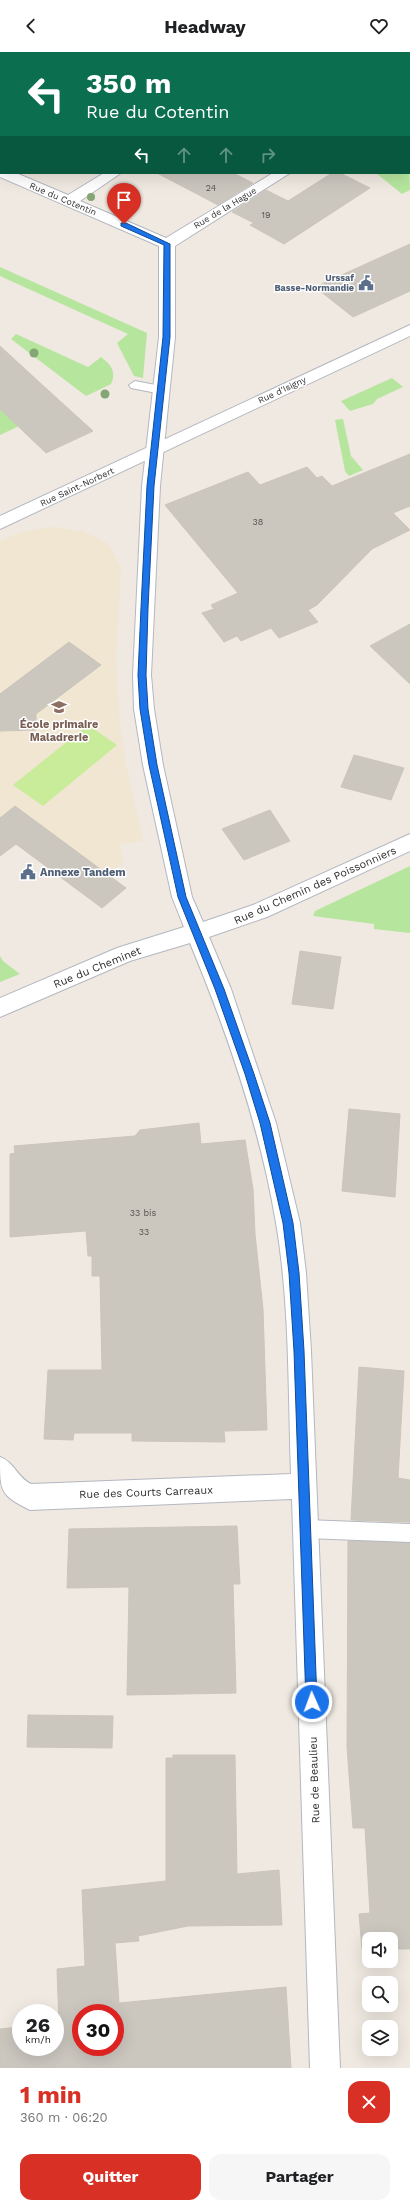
<!DOCTYPE html>
<html lang="fr">
<head>
<meta charset="utf-8">
<style>
  :root { --surface:#fff; --page:#f6f6f6; --text:#202124; --muted:#757577; --accent:#d93025 }
  body { margin:0; font-family:"Work Sans",sans-serif; background:var(--page); color:var(--text); height:100vh; display:flex; flex-direction:column; font-size:15px; white-space:nowrap }
  * { box-sizing:border-box; margin:0 }
  p { font-size:13px; color:var(--muted) }
  .icon { flex:none; width:22px; height:22px; fill:none; stroke:currentColor; stroke-width:2; stroke-linecap:round; stroke-linejoin:round }
  .map { position:relative; height:2016px; overflow:hidden }
  .panel { display:flex; flex-direction:column; background:var(--surface); flex:1 }
  .panel>* { flex:none }
  .top-card { position:absolute; left:0px; top:0px; width:410px; height:122px; box-shadow:0 4px 16px #0002; background:#0b6e4f; color:#fff; overflow:hidden }
  .tools { position:absolute; left:362px; top:1880px; display:grid; gap:8px }
  .tools a { display:grid; place-items:center; width:36px; height:36px; border-radius:8px; background:var(--surface); box-shadow:0 4px 16px #0002; font-size:20px }
  .speed { position:absolute; left:12px; top:1952px; display:flex; gap:8px; font-size:20px; font-weight:700; text-align:center }
  .speed>* { display:grid; place-content:center; width:52px; height:52px; border-radius:50%; background:var(--surface); box-shadow:0 4px 16px #0002; line-height:1 }
  .speed small { font-size:10px; font-weight:400 }
  .speed .limit { border:6px solid #d22; background:#fff; color:#111 }
  .pin { position:absolute; display:grid; place-items:center; width:34px; height:34px; color:#fff; margin:-41px -17px; border-radius:50% 50% 50% 0; rotate:-45deg; box-shadow:0 0 4px #0007 }
  .pin .icon { rotate:45deg }
  .me { position:absolute; width:44px; margin:-22px; rotate:358deg; stroke-linejoin:round; filter:drop-shadow(0 0 3px #0008) }
  .turn { display:flex; align-items:center; gap:14px; height:84px; padding:0 20px; font-size:18px }
  .turn .icon { width:52px; height:52px; stroke-width:2.5 }
  .turn b { display:block; font-size:28px; line-height:34px }
  .lanes { display:flex; align-items:center; height:38px; padding:0 20px; background:#0003; justify-content:center; gap:20px; direction:ltr }
  .lanes .off { opacity:.35 }
  .round { display:grid; place-items:center; flex:none; width:42px; height:42px; border-radius:12px; background:var(--page) }
  .summary { display:flex; align-items:center; justify-content:space-between; height:68px; padding:0 20px }
  h1 { font-size:24px; font-weight:700; line-height:30px; color:var(--accent) }
  .action { display:flex; gap:8px; margin-top:auto; padding:8px 20px }
  .action a { flex:1; height:46px; border-radius:12px; background:var(--accent); color:#fff; font-size:16px; font-weight:700; line-height:46px; text-align:center }
  .action a+a { background:var(--page); color:var(--text) }
  header { display:flex; justify-content:space-between; align-items:center; height:52px; padding:0 20px; background:var(--surface); font-size:18px; font-weight:700 }
  .map>svg:first-child { display:block }
  .education { fill:#f0e6d1 }
  .green { fill:#b6e59e }
  .pitch { fill:#c9ec9a }
  .building { fill:#cbc7bf; stroke:#cbc5ba; fill-rule:evenodd }
  .lines { fill:none; stroke-linecap:round; stroke-linejoin:round }
  .lane-casing { stroke:#b4b7c1; stroke-width:2 }
  .street-casing { stroke:#b4b7c1; stroke-width:2 }
  .secondary-casing { stroke:#b4b7c1; stroke-width:2 }
  .lane { fill:#fff; fill-rule:evenodd }
  .street { fill:#fff; fill-rule:evenodd }
  .secondary { fill:#fff; fill-rule:evenodd }
  .tree { fill:#84a574 }
  .route { fill:#1a73e8; stroke:#114b97 }
  .labels { text-anchor:middle; stroke-width:3; stroke-linejoin:round; paint-order:stroke }
  .number-label { font-size:9px; fill:#555452 }
  .far-street-label { font-size:9px; fill:#2e2e2e; stroke:#fff }
  .far-service-label { font-size:9px; font-weight:bold; fill:#4e5e75; stroke:#fff; text-anchor:end }
  .education-label { font-size:11px; font-weight:bold; fill:#785e54; stroke:#fff }
  .service-label { font-size:11px; font-weight:bold; fill:#4e5e75; stroke:#fff; text-anchor:start }
  .street-label { font-size:11px; fill:#2e2e2e; stroke:#fff }
</style>
</head>
<body>
<header><svg class="icon" aria-label="back" viewBox="0 0 24 24"><path d="M15 5l-7 7 7 7"/></svg>Headway<svg class="icon" aria-label="heart" viewBox="0 0 24 24"><path d="M12 20l-8-8c-3-5 5-10 8-4 3-6 11-1 8 4z"/></svg></header>
<div class="map">
<svg width="410" height="2016" viewBox="0 0 410 2016">
  <rect width="100%" height="100%" fill="#efe9e1"/>
  <path class="education" d="M53,475l29,4 17,8 9,5 13,23 -5,92 4,67 6,39 17,76 -23,3 3,19 -9,7 -3,-2 -5,5 -91,-67 -15,12v-277l21,-9z"/>
  <path class="green" d="M409,115l1,23 -8,4 -26,-21h33z
    M0,215l147,66 -4,45 -9,-2 -17,-33 11,-9 -128,-58z
    M16,282l72,33 13,-10c9,7 16,14 10,27l-25,12 -75,-57z
    M392,326l11,9 -26,12 -4,5 -23,7 -9,-10z
    M52,342l12,11 -64,30v-26l6,5z
    M343,367l8,37 12,14 -14,6 -4,-5 -10,-51z
    M410,814v67l-36,-4v-5l-61,-8 2,-5z
    M0,904l3,5 17,13 -20,8z"/>
  <path class="pitch" d="M88,673l29,20 -74,61 -30,-21z"/>
  <path class="building" d="M157,121h76l20,10 -35,22z
    M332,121h8l30,15 -86,56 -34,-19 4,-2 -22,-11 34,-22 22,11z
    M410,192v47l-57,26 -38,-30z
    M0,294l38,35 55,50 -47,22 -46,-44z
    M410,402v52l-17,7 17,17 -38,19 -55,56 -9,5 10,12 -39,16 -8,-10 -30,13 -4,-5 -13,6 -22,-29 12,-4 -3,-4 27,-12 -73,-88 83,-33 12,13 47,-18 10,11 5,-2 10,10z
    M410,572v60l-40,-38z
    M69,590l32,23 -65,49v16l-36,1v-37z
    M354,703l50,13 -13,32 -50,-13z
    M15,754l111,82 -24,20 -86,-64 -16,12v-38z
    M270,758l20,31 -46,19 -22,-31z
    M300,899l41,6 -8,52 -41,-5z
    M349,1057l51,5 -5,83 -53,-6z
    M199,1071l2,21 44,-4 8,49 2,45 8,75 4,121 -43,1 1,11 -93,-1v-8h-58l-1,7 -29,-1 4,-69h54l-2,-94h-8v-20h-4l-2,-25 -76,6v-83l5,-1 -1,-7 121,-10 5,-6z
    M359,1315l45,4 -6,107 12,2v42l-59,-2z
    M237,1474l3,58h-7l3,109 -109,2 2,-108 -62,1 2,-59z
    M348,1489l62,2v406h-19v-10h-22v10h-7l-3,-35 11,-1 -5,-85h-12l-6,-81z
    M28,1663l85,1 -1,32 -85,-1z
    M173,1703h62l2,119 42,-4 3,55 -94,1 -50,10 1,5 -24,2 4,60 167,-16 5,81h-291v-39l21,-2v20h34v-22h4l-2,-56 28,-3 -3,-76 84,-9v-123h7zM81,1961h34v34h-34z"/>
  <g class="lines">
    <g class="lane-casing">
      <path id="lane" d="M135,329l31,6 2,3 -6,4 -31,-6 -2,-3z
        M306,1468l104,4v18l-104,-4 -7,-2 -2,-7 2,-7z"/>
    </g>
    <g class="street-casing">
      <path id="street" d="M87,0h15l1,1h-15z
        M348,0h15l1,1h-15z
        M409,22h1v8h-1z
        M0,75h1v8h-1z
        M0,117l1,4h15l52,22 36,-22h17l-41,28 86,37 107,-65h17l-115,73v91l-15,149 -9,189 3,34 9,56 29,132 11,25 50,-17 157,-71v17l-143,66 -58,20 22,52 45,134 24,100 6,50 5,78 29,717h-30l-18,-569 -262,11c-30,-15 -30,-18 -30,-53 14,5 18,21 31,27l260,-10c-3,-82 -1,-170 -15,-251 -16,-96 -49,-191 -86,-280l-60,18 -130,56v-19l117,-50 67,-21 -12,-30 -29,-132 -9,-56 -1,-34 9,-189 17,-149v-91l-159,-69z"/>
    </g>
    <g class="secondary-casing">
      <path id="secondary" d="M410,273v11l-410,193v-13z"/>
    </g>
    <use href="#lane" class="lane"/>
    <use href="#street" class="street"/>
    <use href="#secondary" class="secondary"/>
  </g>
  <g class="tree">
    <circle cx="91" cy="145" r="4"/>
    <circle cx="34" cy="301" r="4.5"/>
    <circle cx="105" cy="342" r="4.5"/>
  </g>
  <path class="route" d="M121,171h5l44,21v93l-16,149 -6,122 -2,67 2,34 9,56 29,132 38,92 30,85 16,49 23,100 6,50 5,78 13,351 -1,4 -4,2 -4,-2 -2,-4 -12,-351 -5,-78 -6,-50 -23,-100 -15,-49 -30,-85 -37,-92 -29,-132 -9,-56 -2,-34 3,-67 6,-122 16,-149 1,-92 -43,-19z"/>
  <defs>
    <g id="civic-bare" transform="scale(1.2)"><path d="M-.6-6.5H3V-4.5H.6V-3L4-1V1h2V6H-6V1h2V-1L-.6-3ZM-1.2 2.5V6h2.4V2.5Z" fill="#5c6f8a" stroke="#fff" stroke-width="2.5" paint-order="stroke"/></g>
    <g id="school-bare" transform="scale(1.2)"><path d="M0-5L7-2L0 1L-7-2ZM-4 1L0 2.5L4 1V4Q0 6-4 4Z" fill="#8d6e63" stroke="#fff" stroke-width="2.5" paint-order="stroke"/></g>
  </defs>
  <g fill-rule="evenodd">
    <use href="#civic-bare" x="366" y="231"/>
    <use href="#school-bare" x="59" y="655"/>
    <use href="#civic-bare" x="28" y="820"/>
  </g>
  <g class="labels">
    <g class="number-label">
      <text x="211" y="139">24</text>
      <text x="266" y="166">19</text>
      <text x="258" y="473">38</text>
      <text x="143" y="1164">33 bis</text>
      <text x="144" y="1183">33</text>
    </g>
    <g class="far-street-label">
      <text transform="translate(63 147) rotate(23)" y="3">Rue du Cotentin</text>
      <text transform="translate(225 156) rotate(-31)" y="3">Rue de la Hague</text>
      <text transform="translate(282 338) rotate(-25)" y="3">Rue d'Isigny</text>
      <text transform="translate(77 435) rotate(-25)" y="3">Rue Saint-Norbert</text>
    </g>
    <g class="far-service-label">
      <text x="354" y="229">Urssaf<tspan x="354" dy="10">Basse-Normandie</tspan></text>
    </g>
    <g class="education-label">
      <text x="59" y="676">École primaire<tspan x="59" dy="13">Maladrerie</tspan></text>
    </g>
    <g class="service-label">
      <text x="40" y="824">Annexe Tandem</text>
    </g>
    <g class="street-label">
      <text transform="translate(315 833) rotate(-24)" y="4">Rue du Chemin des Poissonniers</text>
      <text transform="translate(97 915) rotate(-22)" y="4">Rue du Cheminet</text>
      <text transform="translate(146 1440) rotate(-2)" y="4">Rue des Courts Carreaux</text>
      <text transform="translate(314 1728) rotate(-92)" y="4">Rue de Beaulieu</text>
    </g>
  </g>
</svg>
<div class="tools">
<a><svg class="icon" aria-label="sound" viewBox="0 0 24 24"><path d="M4 9h4l5-4v14l-5-4H4zM17 9q2 3 0 6"/></svg></a>
<a><svg class="icon" aria-label="search" viewBox="0 0 24 24"><circle cx="10" cy="10" r="6"/><path d="M15 15l6 6"/></svg></a>
<a><svg class="icon" aria-label="layers" viewBox="0 0 24 24"><path d="M12 4l9 5-9 5-9-5zM3 14l9 5 9-5"/></svg></a>
</div>
<div class="speed"><div>26<small>km/h</small></div><div class="limit">30</div></div>
<div class="pin" style="left:124px;top:172px;background:#d93025"><svg class="icon" aria-label="arrive" viewBox="0 0 24 24"><path d="M6 21V4h12l-3 4 3 4H6"/></svg></div>
<svg class="me" style="left:312px;top:1650px" viewBox="-20 -20 40 40"><circle r="17" fill="#1a73e8" stroke="#fff" stroke-width="3"/><path d="M0-11L8 9 0 5-8 9z" fill="#fff"/></svg>
<div class="top-card">
<div class="turn"><svg class="icon" aria-label="left" viewBox="0 0 24 24"><path d="M17 20v-9H6M10 6l-5 5 5 5"/></svg><div><b>350 m</b>Rue du Cotentin</div></div>
<div class="lanes"><svg class="icon" aria-label="left" viewBox="0 0 24 24"><path d="M17 20v-9H6M10 6l-5 5 5 5"/></svg><svg class="icon off" aria-label="ahead" viewBox="0 0 24 24"><path d="M12 20V5M6 11l6-6 6 6"/></svg><svg class="icon off" aria-label="ahead" viewBox="0 0 24 24"><path d="M12 20V5M6 11l6-6 6 6"/></svg><svg class="icon off" aria-label="right" viewBox="0 0 24 24"><path d="M7 20v-9h11M14 6l5 5-5 5"/></svg></div>
</div>
</div>
<section class="panel">
<div class="summary"><div><h1>1 min</h1><p>360 m · 06:20</p></div><a class="round" style="background:#d93025;color:#fff"><svg class="icon" aria-label="close" viewBox="0 0 24 24"><path d="M6 6l12 12M18 6L6 18"/></svg></a></div>
<div class="action"><a>Quitter</a><a>Partager</a></div>
</section>
</body>
</html>
